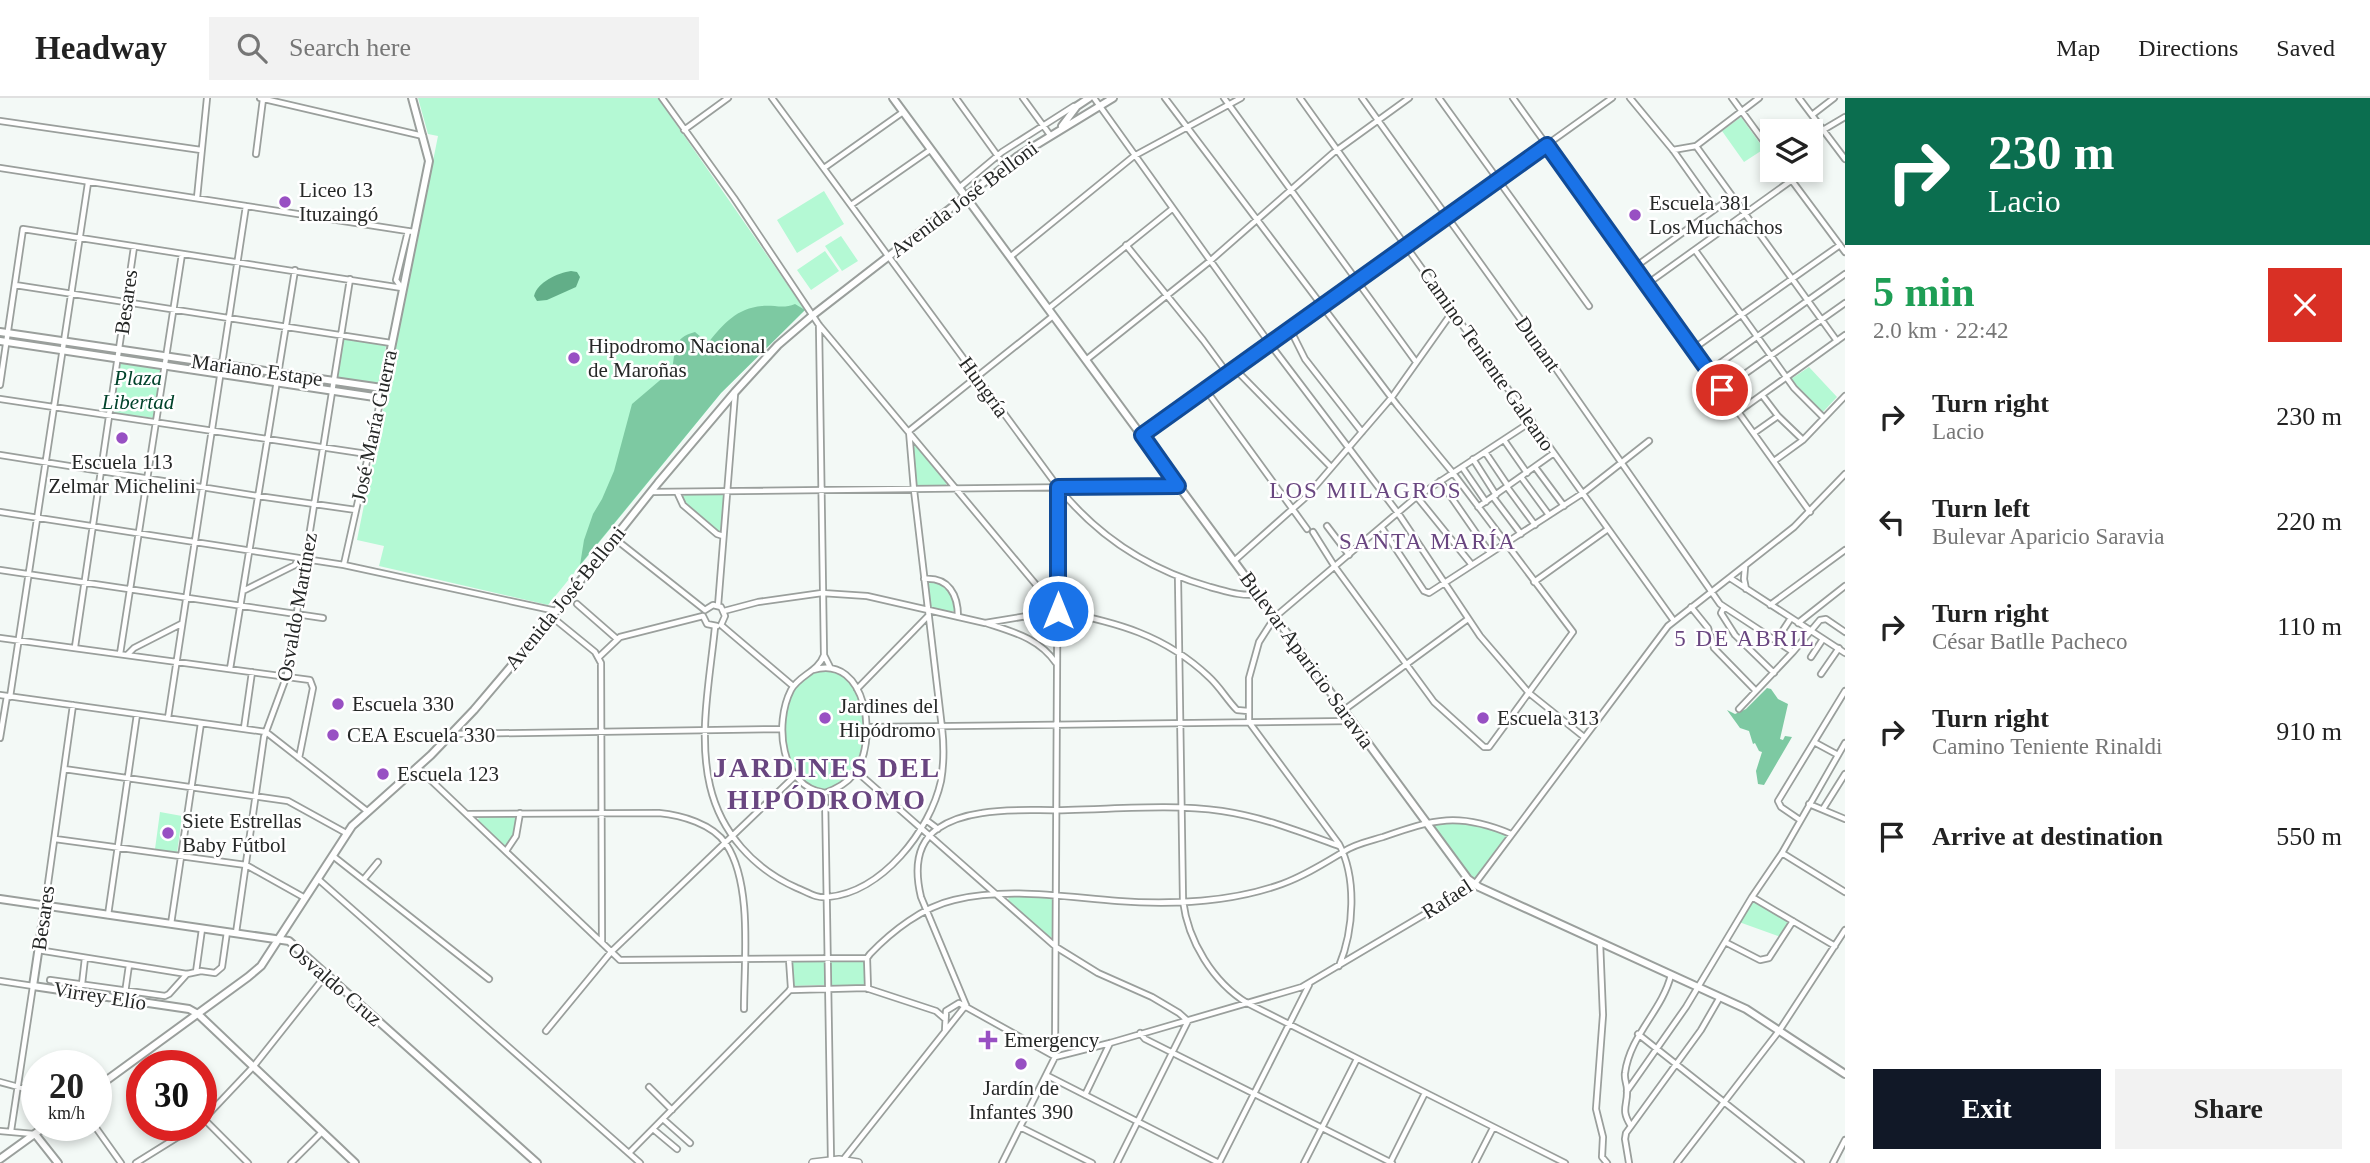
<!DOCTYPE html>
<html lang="en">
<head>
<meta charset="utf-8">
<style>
  :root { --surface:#fff; --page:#f2f2f2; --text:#222; --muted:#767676; --line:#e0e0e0; --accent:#111827 }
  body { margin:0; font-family:Georgia,serif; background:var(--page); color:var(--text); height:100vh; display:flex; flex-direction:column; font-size:26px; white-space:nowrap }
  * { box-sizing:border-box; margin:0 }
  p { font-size:23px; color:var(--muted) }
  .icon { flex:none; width:38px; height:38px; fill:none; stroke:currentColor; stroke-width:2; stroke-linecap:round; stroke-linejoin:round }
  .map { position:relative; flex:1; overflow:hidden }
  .details { display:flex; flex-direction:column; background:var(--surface); width:525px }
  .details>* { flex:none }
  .banner { background:#0b6e4f; color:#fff; overflow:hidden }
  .buttons { position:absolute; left:1760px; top:21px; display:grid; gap:14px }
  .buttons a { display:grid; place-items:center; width:63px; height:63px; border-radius:0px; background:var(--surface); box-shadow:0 4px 10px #0003; font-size:35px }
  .speed { position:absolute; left:21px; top:952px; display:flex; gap:14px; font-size:35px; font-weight:700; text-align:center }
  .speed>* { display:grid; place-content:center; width:91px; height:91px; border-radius:50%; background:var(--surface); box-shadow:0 4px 10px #0003; line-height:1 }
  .speed small { font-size:18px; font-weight:400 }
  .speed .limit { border:10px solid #d22; background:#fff; color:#111 }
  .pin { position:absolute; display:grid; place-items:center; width:60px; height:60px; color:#fff; margin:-30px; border:4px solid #fff; border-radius:50%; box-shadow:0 2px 7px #0007 }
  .me { position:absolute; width:77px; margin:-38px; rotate:0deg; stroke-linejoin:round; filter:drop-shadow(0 0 5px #0008) }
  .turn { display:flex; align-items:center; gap:24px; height:147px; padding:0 28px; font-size:32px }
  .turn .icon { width:91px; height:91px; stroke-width:2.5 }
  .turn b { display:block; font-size:49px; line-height:60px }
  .round { display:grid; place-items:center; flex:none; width:74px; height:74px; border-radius:0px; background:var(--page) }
  .headline { display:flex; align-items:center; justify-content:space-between; height:119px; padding:0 28px }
  h1 { font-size:42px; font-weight:700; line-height:52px; color:#1e9e55 }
  .button { display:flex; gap:14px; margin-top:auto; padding:14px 28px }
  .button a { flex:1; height:80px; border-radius:0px; background:var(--accent); color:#fff; font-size:28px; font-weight:700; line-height:80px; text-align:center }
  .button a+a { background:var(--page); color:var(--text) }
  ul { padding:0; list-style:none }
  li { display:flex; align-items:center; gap:21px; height:105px; padding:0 28px }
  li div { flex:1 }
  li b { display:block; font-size:26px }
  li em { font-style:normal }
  header { display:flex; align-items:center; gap:42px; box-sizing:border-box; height:98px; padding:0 35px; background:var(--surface); border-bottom:2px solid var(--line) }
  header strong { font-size:33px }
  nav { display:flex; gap:38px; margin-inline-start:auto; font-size:24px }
  .search { width:490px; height:63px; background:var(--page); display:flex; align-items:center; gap:18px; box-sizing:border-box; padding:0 24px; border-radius:0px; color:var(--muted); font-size:26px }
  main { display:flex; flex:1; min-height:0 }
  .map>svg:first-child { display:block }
  .green { fill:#b4f9d4 }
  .forest { fill:#7dc9a2 }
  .water { fill:#62ae88 }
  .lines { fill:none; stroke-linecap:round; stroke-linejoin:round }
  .street-casing { stroke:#9a9f9c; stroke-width:8 }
  .secondary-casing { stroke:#9a9f9c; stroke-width:10 }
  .primary-casing { stroke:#9a9f9c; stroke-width:10 }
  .street { stroke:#fff; stroke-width:4.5 }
  .secondary { stroke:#fff; stroke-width:6 }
  .primary { stroke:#fff; stroke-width:7 }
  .route-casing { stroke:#114b97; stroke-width:18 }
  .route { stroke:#1a73e8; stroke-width:12 }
  .poi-dot { fill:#9850c3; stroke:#fff; stroke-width:2.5 }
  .labels { text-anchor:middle; stroke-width:5; stroke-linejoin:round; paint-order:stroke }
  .poi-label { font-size:21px; fill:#262827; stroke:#fff; text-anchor:start }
  .street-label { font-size:21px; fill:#262827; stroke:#fff }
  .park-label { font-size:21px; font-style:italic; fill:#01432b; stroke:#fff }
  .neighbourhood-label { font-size:23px; letter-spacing:2px; fill:#694680; stroke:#fff }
  .district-label { font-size:28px; font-weight:bold; letter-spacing:2px; fill:#694680; stroke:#fff }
</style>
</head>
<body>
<header>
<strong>Headway</strong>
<div class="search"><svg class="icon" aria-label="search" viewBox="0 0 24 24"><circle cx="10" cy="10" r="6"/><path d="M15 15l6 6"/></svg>Search here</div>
<nav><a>Map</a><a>Directions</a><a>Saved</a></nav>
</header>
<main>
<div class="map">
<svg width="1845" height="1065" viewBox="0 0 1845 1065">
  <rect width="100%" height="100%" fill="#f3f9f6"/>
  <path class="green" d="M418,0h240l147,212 -84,83 -173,212 -169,-39 5,-20 -27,-6 81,-404 -10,-2z
    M1741,19l23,32 -20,13 -22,-31z
    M824,93l20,33 -47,29 -20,-33z
    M841,138l17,25 -16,10 -17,-25z
    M825,153l14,20 -28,19 -14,-20z
    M346,240l40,8 -8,39 -42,-6 6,-38z
    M121,263l41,8 -7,49 -40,-5 -2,-2z
    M1809,269l28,30 -15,16 -31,-34z
    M917,346l30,37 -1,4 -27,2 -4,-4 -3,-37z
    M688,396l36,1 -3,36h-4l-34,-30v-5z
    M931,483c17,0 21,13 25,27l-2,3 -5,1 -18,-5 -3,-22z
    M825,570c8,3 18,6 24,12 24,27 22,74 -3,99 -5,5 -12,9 -19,10 -51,3 -63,-108 -2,-121z
    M160,714l22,4 -5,37 -22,-4z
    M481,718l34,1 2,3 -2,14 -8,11 -5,1 -26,-25z
    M1467,724c13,3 30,5 40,15l-30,40 -4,2 -40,-51 5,-5z
    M1010,798h39l4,2v38l-4,2 -42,-37z
    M1753,802l37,22 -9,15 -42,-15z
    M792,862l33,1v24l-33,1 -2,-24z
    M843,862l21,1 2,24 -34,2 -2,-24 2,-2z"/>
  <path class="forest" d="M795,206l10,6 -84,83 -141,172 4,-25 9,-26 9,-15 12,-28 18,-67 40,-34c4,-20 0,-32 23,-38l13,11c15,-19 29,-35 54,-37 13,-1 22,3 33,-2z
    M1767,590l4,1 7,10 10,5 -8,35 3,1 2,-4 7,1 -28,48 -6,-1 -2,-13 6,-19 -3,-1 -4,-8 -2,1 -4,-13 -9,-3 -13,-18 8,4 11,-5z"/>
  <path class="water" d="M571,173l6,1 3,5 -4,10 -29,13 -10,1 -3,-5c3,-14 24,-23 37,-25z"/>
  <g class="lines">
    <g class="street-casing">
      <path id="street" d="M260,0l163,38
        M662,0l72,100 85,127 239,286c58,11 107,24 151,66 11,10 18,23 28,33l11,1
        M772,0l286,389c40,50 92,83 152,100 16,4 32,10 48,7
        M956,0l49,68
        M1023,0l27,37
        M1094,0l176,246 128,169 82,123 49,57 55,44
        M1165,0l232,307 56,68 120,159 -84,115h-5l-50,-45 -99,-135 -22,-35
        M1224,0l192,264
        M1300,0l374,523
        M1362,0l192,268 166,238 73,48
        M1439,0l150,208
        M1513,0l297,414
        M1630,0l43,52 42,59
        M1732,0l41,56
        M1799,0l46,61
        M1812,17l22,-17
        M0,23l201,29
        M684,32l44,-32
        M1823,32l22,-13
        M1696,48l141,195
        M1673,52l23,-4 63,-48
        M256,56l7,-55
        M0,70l414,64
        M824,70l79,-56
        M1784,72l61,82
        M959,90l43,-36 72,-46
        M197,100l10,-100
        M851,107l79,-55
        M1126,147l77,95 25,34
        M1695,152l99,138 29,29
        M1010,159l124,-101 107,-58
        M1635,169l97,-70
        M1647,186l145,-104
        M15,187l376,58
        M401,189l-5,-7 12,-49
        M1048,211l124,-100
        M819,227l5,330 6,12
        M1290,231l15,30 57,73
        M1693,251l147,-104
        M1086,262l124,-99 123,-108 76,-55
        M1235,271l96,98
        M1709,273l136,-97
        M0,287l23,-156 379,59
        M1206,292l101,139
        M1722,292l123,-87
        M1762,297l16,21 25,24
        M0,301l367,55
        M1738,314l107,-77
        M1754,335l24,-17
        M1142,337l470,-337
        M1504,342l23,33
        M1485,354l23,34
        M0,357l258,41 98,14
        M1473,361l23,36
        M1774,363l29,-21 42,-44
        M1462,369l24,35
        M1535,369l29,39
        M1521,379l28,38
        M1440,383l50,72
        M1507,389l28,38
        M651,394l527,-6
        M677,394l6,13 34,29 6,2
        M1417,399l55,68
        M1493,399l28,37
        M1478,409l76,-54
        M0,414l344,53 212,46
        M1327,428l22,29
        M1382,430l42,63 5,2 154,-100 66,-52
        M614,440l91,72
        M1234,463l73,-65 85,-99 61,-86
        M344,466l37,-166
        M1745,469l-1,12 2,10
        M0,472l323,48
        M1178,480l5,323c5,40 30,81 64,102l318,160
        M1730,480l115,75
        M924,481c25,-2 34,16 34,38
        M1534,484l74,-53
        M243,493l52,-26 3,-6
        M577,506l40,35
        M1770,507l75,-55
        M718,508l17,-212
        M1691,509l17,21 6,20 42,43
        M1724,509l-3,6 14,22 39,38
        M705,512l8,-5 8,2 4,9 -4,9
        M724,513l34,-9 64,-9 45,3 118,27 72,-12
        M703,518l4,8 10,2
        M552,519l43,35 6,11 1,280
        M986,525c27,9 53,15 70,40
        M1798,525l47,-37
        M721,527l72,61
        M715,529c-5,51 -17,108 -5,159 11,47 44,83 87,102 10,4 20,11 31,9 54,-5 102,-66 113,-116 3,-18 3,-36 1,-53l-28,-238 -5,-59 144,-115
        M0,540l310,42 3,8 -14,70
        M1776,543l15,-23
        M75,549l59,-400
        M120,556l62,-400
        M128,556l6,-6 47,-24
        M599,559l21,-20 83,-21
        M1811,559l12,-18
        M230,571l65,-399
        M813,572c54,-17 67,74 40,105 -7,9 -17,14 -28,18 -45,-6 -51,-70 -34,-103 8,-15 27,-18 33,-35
        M1821,576l18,-26
        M857,591l71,-73
        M0,597l266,37 101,79
        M10,599l78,-514
        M1739,611l54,-57 27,-32 6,-1 19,13
        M1344,612l124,-91
        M168,620l78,-512
        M868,629l484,-6
        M244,630l8,-56
        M452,636l330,-5
        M0,640l7,-42
        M1814,644l24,13
        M417,669l203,193 247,-2
        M64,671l224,32 58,32
        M856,673l200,176 42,26 54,24 27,16 9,8 -71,142
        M825,695l6,367
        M1809,706l36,15
        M1823,711l22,-35
        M467,716l192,-1c22,2 54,11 67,31 27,40 18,118 18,165
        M926,722l12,9
        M1800,722l-19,-13 -3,-6 67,-110
        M55,741l191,26 59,33
        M506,753l10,-15 4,-23
        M1782,755l63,39
        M333,758l156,123
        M318,781l322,284
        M364,781l14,-17
        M1752,799l83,49
        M45,807l28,-200
        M108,817l29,-201
        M171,826l30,-201
        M236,835l28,-196 23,-62 63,-396
        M1600,844l3,73 -7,94 7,28 -1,20 5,6
        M1725,844l35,18 9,-2 24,-37
        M38,852l149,24 14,-3 14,2 7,-6 5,-35
        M1339,868c15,-36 18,-88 0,-122l-90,-122v-44l10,-36 16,-25 140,-119 117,-77
        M196,874l6,-43
        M50,882l115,16 4,-2 18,-20
        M0,883l33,5 -22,145
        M868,891l-1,-31 3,-4c22,-23 53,-47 84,-54 54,-13 110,-3 164,1 53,4 114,1 164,-17 22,-8 41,-20 61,-32 11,-8 27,-11 40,-15 51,-18 76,-25 128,-3
        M791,892l75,-2 70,23 8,7
        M76,894l6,-8 3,-26
        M124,902l5,-35
        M966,907l-45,-108c-6,-25 -6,-52 16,-68 13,-9 31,-14 45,-16 28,-5 58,-2 86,-3 51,-1 104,-6 154,1 41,6 79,21 117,35
        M546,933l65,-79 185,-177
        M945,933l1,-20 13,-8 95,53
        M1140,935l5,6 247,124
        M1638,936l163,129
        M1055,959l55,-14 192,-56 172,-102 194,-259 126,-99 51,-53
        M1046,977l173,88
        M0,984l37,10
        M649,989l23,23
        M1627,993l59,-84 66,-110 30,-44 63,-110
        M1085,997l25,-52
        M204,1021l44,44
        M663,1021l27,24
        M201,1024l52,-55 73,-92
        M94,1027l27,38
        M1631,1028c-11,-17 -3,-20 -4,-37 0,-5 -3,-10 -2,-16 5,-38 37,-62 46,-98
        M1020,1029l72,36
        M653,1031l24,20
        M0,1033l34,3
        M629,1055l160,-162 2,-3 -2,-29
        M843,1062l123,-155
        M136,1065l61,-38
        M291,1065l31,-31
        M1002,1065l53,-106 3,-570
        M1219,1065l90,-178
        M1304,1065l53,-104
        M1390,1065l35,-70
        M1475,1065l18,-35
        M1629,1065l-4,-24 1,-6 75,-103 19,-33
        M1677,1065l102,-132 66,-101
        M1833,1065l12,-23"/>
    </g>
    <g class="secondary-casing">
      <path id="secondary" d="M893,0l575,781 11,8 267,122 99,65
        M1062,28l15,-20 12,-8
        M0,234l382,56
        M0,243l381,57 48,-237 -17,-63
        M0,801l289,42 248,222
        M45,808l-12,80 156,23 9,5 157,149
        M96,990l152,-111 13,-11 91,-140 79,-71 43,-45 56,-66 128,-161 77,-91 43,-47 35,-30 205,-159 95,-58
        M35,1036l23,29
        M0,1061l47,-34"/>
    </g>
    <g class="primary-casing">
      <path id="primary" d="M813,1065l26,-3 19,3"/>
    </g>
    <use href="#street" class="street"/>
    <use href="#secondary" class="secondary"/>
    <use href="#primary" class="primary"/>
  </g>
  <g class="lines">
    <g class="route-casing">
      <path id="route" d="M1058,513v-124l120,-1 -36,-51 405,-290 175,245"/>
    </g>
    <use href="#route" class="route"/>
  </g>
  <g class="poi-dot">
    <circle cx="285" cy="104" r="7"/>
    <circle cx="1635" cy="117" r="7"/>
    <circle cx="574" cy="260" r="7"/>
    <circle cx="122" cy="340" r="7"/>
    <circle cx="338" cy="606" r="7"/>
    <circle cx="825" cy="620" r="7"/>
    <circle cx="1483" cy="620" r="7"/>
    <circle cx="333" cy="637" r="7"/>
    <circle cx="383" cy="676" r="7"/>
    <circle cx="168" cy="735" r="7"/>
    <path d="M984.5 931.5h7v7h7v7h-7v7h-7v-7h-7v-7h7z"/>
    <circle cx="1021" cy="966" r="7"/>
  </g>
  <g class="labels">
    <g class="poi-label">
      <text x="299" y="99">Liceo 13<tspan x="299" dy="24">Ituzaingó</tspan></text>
      <text x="1649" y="112">Escuela 381<tspan x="1649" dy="24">Los Muchachos</tspan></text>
      <text x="588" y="255">Hipodromo Nacional<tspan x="588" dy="24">de Maroñas</tspan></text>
      <text x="122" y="371" text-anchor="middle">Escuela 113<tspan x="122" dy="24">Zelmar Michelini</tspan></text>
      <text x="352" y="613">Escuela 330</text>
      <text x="839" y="615">Jardines del<tspan x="839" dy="24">Hipódromo</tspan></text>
      <text x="1497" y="627">Escuela 313</text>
      <text x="347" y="644">CEA Escuela 330</text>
      <text x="397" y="683">Escuela 123</text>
      <text x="182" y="730">Siete Estrellas<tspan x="182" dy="24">Baby Fútbol</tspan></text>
      <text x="1004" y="949">Emergency</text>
      <text x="1021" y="997" text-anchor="middle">Jardín de<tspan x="1021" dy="24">Infantes 390</tspan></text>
    </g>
    <g class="street-label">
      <text transform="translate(964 101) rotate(-37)" y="7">Avenida José Belloni</text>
      <text transform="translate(126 204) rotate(-82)" y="7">Besares</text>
      <text transform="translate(1538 246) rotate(55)" y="7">Dunant</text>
      <text transform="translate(1487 261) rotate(55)" y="7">Camino Teniente Galeano</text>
      <text transform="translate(257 272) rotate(8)" y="7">Mariano Estape</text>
      <text transform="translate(984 289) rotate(54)" y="7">Hungría</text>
      <text transform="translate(374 328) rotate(-78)" y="7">José María Guerra</text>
      <text transform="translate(565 500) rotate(-51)" y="7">Avenida José Belloni</text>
      <text transform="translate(297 509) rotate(-80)" y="7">Osvaldo Martínez</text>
      <text transform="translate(1307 562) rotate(54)" y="7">Bulevar Aparicio Saravia</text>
      <text transform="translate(1447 801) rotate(-33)" y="7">Rafael</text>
      <text transform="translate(43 820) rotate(-82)" y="7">Besares</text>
      <text transform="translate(335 886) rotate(41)" y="7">Osvaldo Cruz</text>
      <text transform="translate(100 898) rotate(9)" y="7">Virrey Elío</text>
    </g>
    <g class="park-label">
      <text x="138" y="287">Plaza<tspan x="138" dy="24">Libertad</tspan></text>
    </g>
    <g class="neighbourhood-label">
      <text x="1366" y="400">LOS MILAGROS</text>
      <text x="1428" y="451">SANTA MARÍA</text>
      <text x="1745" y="548">5 DE ABRIL</text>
    </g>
    <g class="district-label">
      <text x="827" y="679">JARDINES DEL<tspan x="827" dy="32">HIPÓDROMO</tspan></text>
    </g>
  </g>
</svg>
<div class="buttons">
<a><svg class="icon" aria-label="layers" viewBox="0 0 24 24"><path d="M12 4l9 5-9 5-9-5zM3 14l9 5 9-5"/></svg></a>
</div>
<div class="speed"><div>20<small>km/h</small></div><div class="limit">30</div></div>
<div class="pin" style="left:1722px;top:292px;background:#d93025"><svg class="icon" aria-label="arrive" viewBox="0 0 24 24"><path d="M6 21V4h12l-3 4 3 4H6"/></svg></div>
<svg class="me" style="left:1058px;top:513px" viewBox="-20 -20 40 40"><circle r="17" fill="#1a73e8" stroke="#fff" stroke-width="3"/><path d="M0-11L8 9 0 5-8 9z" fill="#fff"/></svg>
</div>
<section class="details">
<div class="banner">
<div class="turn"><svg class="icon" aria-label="right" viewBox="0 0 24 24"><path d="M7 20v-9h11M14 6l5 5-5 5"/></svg><div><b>230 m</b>Lacio</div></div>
</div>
<div class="headline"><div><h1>5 min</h1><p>2.0 km · 22:42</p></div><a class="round" style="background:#d93025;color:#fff"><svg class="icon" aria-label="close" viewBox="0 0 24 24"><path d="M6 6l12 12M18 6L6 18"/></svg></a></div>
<ul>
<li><svg class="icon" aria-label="right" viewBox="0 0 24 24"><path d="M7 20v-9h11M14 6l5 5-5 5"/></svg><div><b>Turn right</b><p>Lacio</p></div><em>230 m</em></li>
<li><svg class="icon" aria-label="left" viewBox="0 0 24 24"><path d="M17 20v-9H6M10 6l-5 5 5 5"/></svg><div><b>Turn left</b><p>Bulevar Aparicio Saravia</p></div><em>220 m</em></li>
<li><svg class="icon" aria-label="right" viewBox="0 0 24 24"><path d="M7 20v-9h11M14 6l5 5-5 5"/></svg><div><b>Turn right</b><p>César Batlle Pacheco</p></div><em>110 m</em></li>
<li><svg class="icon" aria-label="right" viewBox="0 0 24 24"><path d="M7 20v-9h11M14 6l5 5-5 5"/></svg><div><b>Turn right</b><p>Camino Teniente Rinaldi</p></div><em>910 m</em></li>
<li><svg class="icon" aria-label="arrive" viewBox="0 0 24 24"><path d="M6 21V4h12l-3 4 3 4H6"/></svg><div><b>Arrive at destination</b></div><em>550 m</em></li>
</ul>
<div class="button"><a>Exit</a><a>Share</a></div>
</section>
</main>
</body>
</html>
